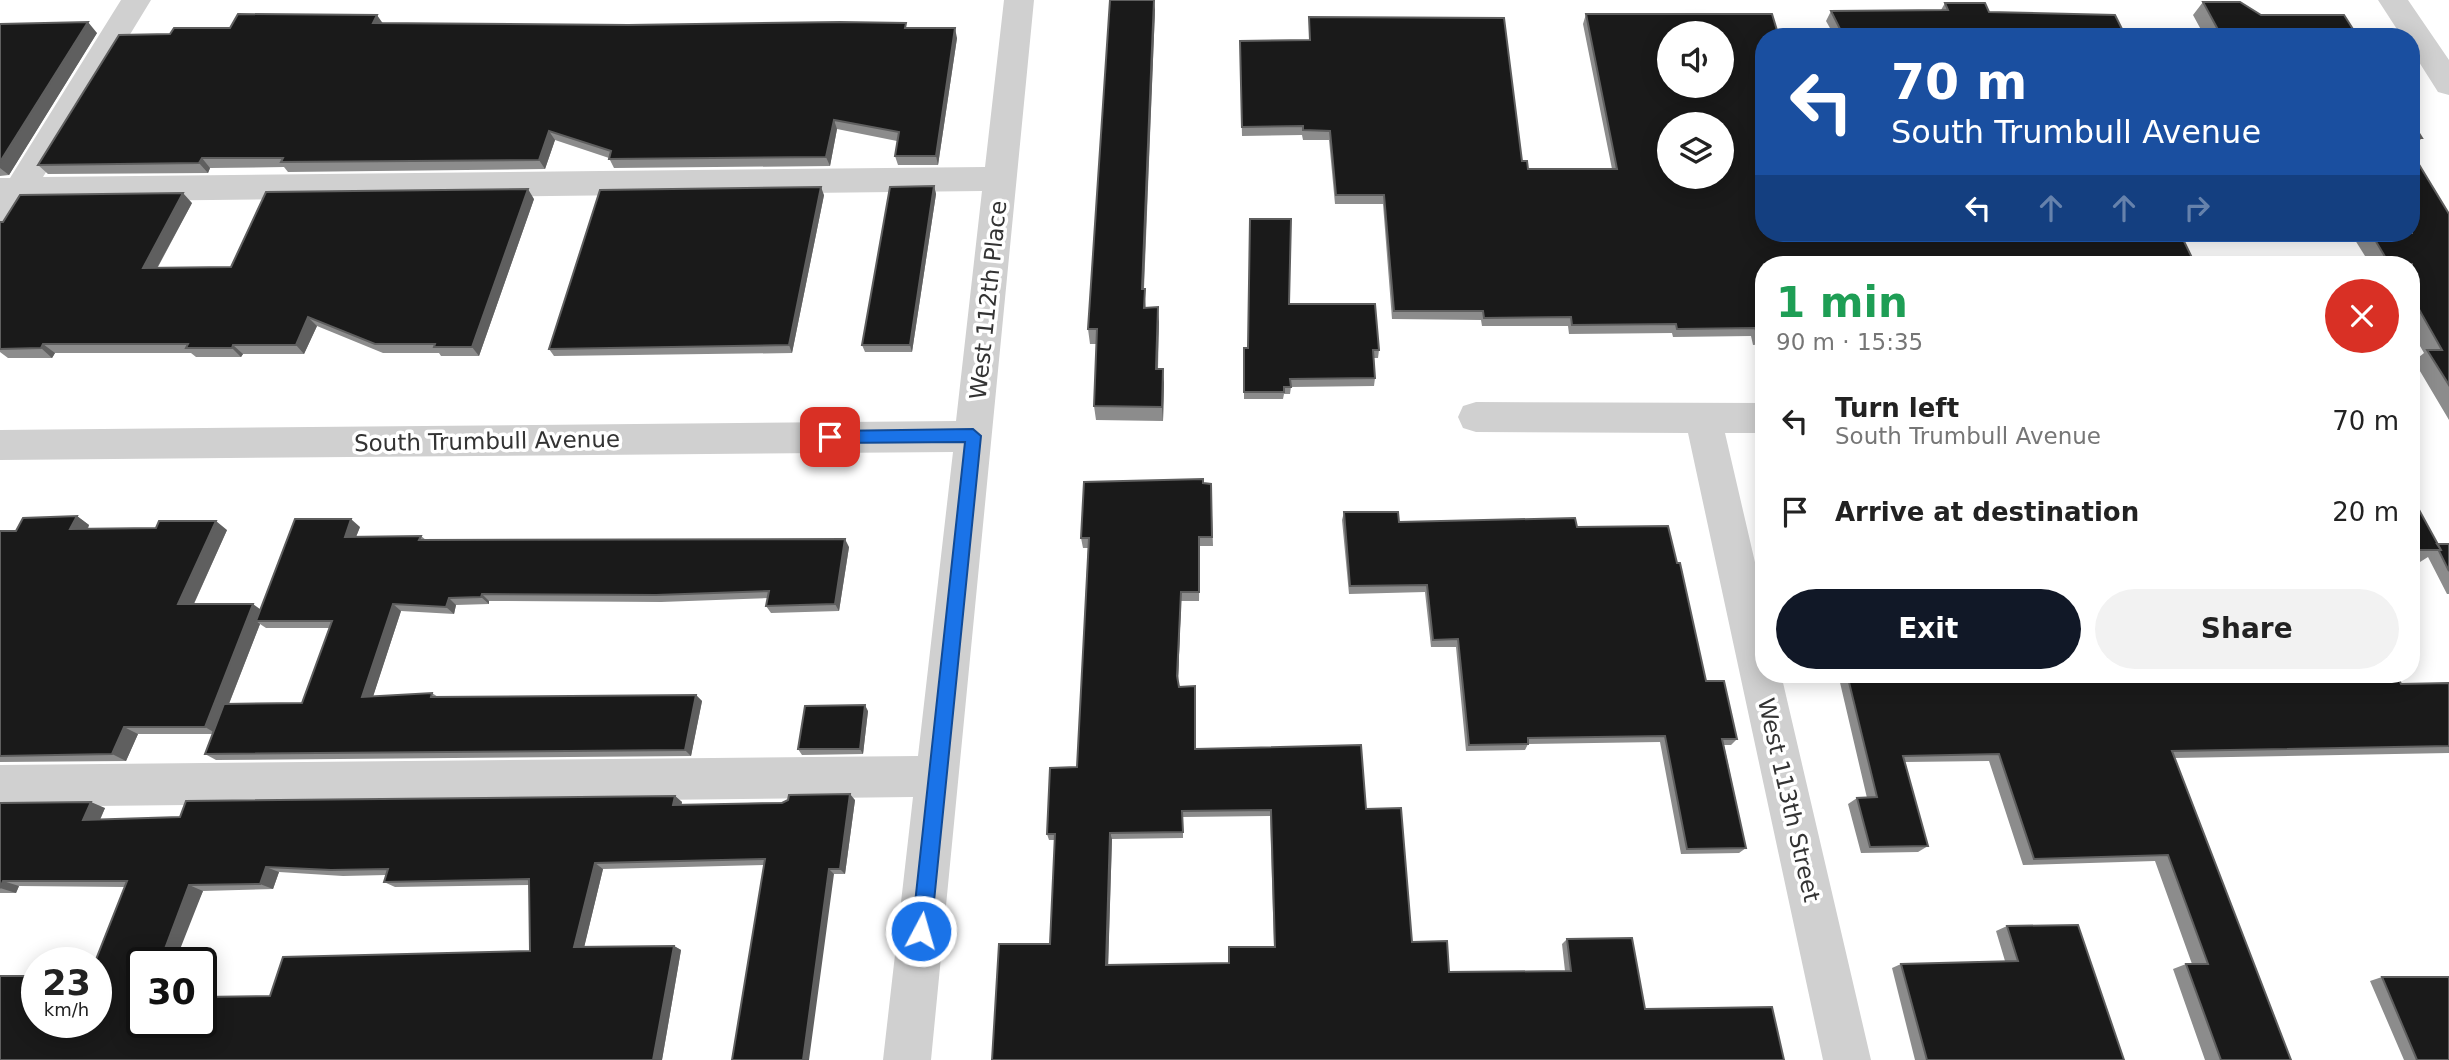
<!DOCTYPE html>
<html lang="en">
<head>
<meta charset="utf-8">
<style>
  :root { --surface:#fff; --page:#f2f2f2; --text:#222; --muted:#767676; --accent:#111827 }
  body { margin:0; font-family:"DejaVu Sans",sans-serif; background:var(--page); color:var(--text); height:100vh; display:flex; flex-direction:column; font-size:26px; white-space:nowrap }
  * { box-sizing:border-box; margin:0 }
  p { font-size:23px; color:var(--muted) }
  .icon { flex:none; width:38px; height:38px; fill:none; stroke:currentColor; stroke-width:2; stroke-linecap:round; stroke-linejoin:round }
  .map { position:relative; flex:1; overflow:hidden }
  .drawer { position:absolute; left:1755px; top:256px; width:665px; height:427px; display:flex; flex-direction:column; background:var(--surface); border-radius:28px; box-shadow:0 4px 18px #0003 }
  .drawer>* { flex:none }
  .banner { position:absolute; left:1755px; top:28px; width:665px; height:214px; border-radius:28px; box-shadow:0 4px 18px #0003; background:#1a4fa0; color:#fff; overflow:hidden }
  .buttons { position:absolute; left:1657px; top:21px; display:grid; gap:14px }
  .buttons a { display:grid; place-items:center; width:77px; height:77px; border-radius:50%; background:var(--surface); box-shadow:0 4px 18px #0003; font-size:35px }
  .speed { position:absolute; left:21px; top:947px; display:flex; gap:14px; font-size:35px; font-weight:700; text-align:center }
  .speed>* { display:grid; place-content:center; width:91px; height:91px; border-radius:50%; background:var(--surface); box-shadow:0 4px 18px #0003; line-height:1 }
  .speed small { font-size:18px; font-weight:400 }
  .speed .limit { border:4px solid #111; border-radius:10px; background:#fff; color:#111 }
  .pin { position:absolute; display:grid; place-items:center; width:60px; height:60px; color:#fff; margin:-30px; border-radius:14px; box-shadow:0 4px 10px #0006 }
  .me { position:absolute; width:77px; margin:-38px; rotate:6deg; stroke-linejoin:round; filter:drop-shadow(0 0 5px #0008) }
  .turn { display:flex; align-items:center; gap:24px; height:147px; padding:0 21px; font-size:32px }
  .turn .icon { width:91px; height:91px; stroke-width:2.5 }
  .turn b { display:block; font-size:49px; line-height:60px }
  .lanes { display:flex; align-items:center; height:66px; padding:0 21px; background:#0003; justify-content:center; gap:35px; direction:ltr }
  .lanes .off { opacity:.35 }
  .round { display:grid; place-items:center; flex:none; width:74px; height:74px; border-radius:37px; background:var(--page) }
  .headline { display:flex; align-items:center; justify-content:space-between; height:119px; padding:0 21px }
  h1 { font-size:42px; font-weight:700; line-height:52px; color:#1e9e55 }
  .primary-button { display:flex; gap:14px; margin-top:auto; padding:14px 21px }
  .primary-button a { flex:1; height:80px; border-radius:42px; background:var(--accent); color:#fff; font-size:28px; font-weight:700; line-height:80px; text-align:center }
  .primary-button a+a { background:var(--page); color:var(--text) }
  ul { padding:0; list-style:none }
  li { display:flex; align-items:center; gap:21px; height:91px; padding:0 21px }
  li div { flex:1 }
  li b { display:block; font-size:26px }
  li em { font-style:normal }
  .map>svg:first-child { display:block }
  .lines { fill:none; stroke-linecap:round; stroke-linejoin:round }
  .minor { fill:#d0d0d0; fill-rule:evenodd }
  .wall { fill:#8c8c8c; fill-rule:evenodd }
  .shaded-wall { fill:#5f5f5f }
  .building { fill:#1a1a1a; stroke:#5f5f5f; stroke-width:2; fill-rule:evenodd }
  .route { fill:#1a73e8; stroke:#114b97; stroke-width:2 }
  .labels { text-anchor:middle; stroke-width:7; stroke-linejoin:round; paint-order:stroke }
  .street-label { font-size:23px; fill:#333; stroke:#fff }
</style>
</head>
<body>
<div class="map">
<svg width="2449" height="1060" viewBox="0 0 2449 1060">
  <rect width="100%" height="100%" fill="#fff"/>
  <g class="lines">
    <path class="minor" d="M121,0h30l-108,177 942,-10 19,-167h30l-103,1060h-48l30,-263 -913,10v-42l918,-9 35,-304 -953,8v-30l956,-9 26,-230 -953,11 -17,28 -12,3v-55h10z
      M2378,0h30l41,60v35l-11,-3 -26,-41v-14h-10z
      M1476,402l288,1v30h-39l39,168v73h17l90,386h-48l-135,-627 -212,-1 -13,-4 -5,-11 5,-11z"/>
  </g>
  <path class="wall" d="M2203,2l58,13 97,22h-153l-12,-22z
    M1945,3l44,9 137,25h-291l-9,-16 5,-10 110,-1z
    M1155,10l-11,279 2,19 13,14 -1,47 6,14 -1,38 -67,-1 -2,-14 3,-62h-7l-2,-15z
    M1586,14l178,250v80l-11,1 -2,-9 -78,1 -1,-4 -103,1 -1,-8h-86l-1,-6 -89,-1 -9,-115h-48l-6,-64h-26l-1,-5 -60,1 -2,-95 69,-1v-23l213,144 6,8h84l-29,-145z
    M383,23l524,5 50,10 -19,127h-40l-3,-9 2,-15 -60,-12 -7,37 -216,2 -5,-10 -54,-18 -10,29 -257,3 -4,-5 -74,1 -2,5 -160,1 -10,-9 132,-131 60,-6z
    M0,24l97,9 -88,142 -9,1z
    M2412,122l10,16 -10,10z
    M934,186l2,8 -24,158h-47l-3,-7z
    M824,195l-32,158 -238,3 -5,-7z
    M534,199l-55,157h-38l-2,-3h-56l-66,-27 -13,28h-61l-2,3h-45l-5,-4h-136l-3,5h-44l-8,-6v-130l192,-19 -34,64h73z
    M2449,214v206l-35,-59 10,-8 -12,-21v-68h-42l-15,-24h-3l-3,-7h63z
    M1289,304l90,46 -1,8h-4l1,20 -1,8 -83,1 -1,7h-6l-1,5h-39v-51h4z
    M1203,483l8,1 2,62h-13l-1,55h-18l-3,80 18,68 170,60 46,133 37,30 116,-1 -3,-27 5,-5 78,70 -653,51 58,-116 5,-104h-6l-2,-6 30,-67 11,-219h-5l-2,-10zM1270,816l4,131 -45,16 -121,2 4,-126 71,-1v-21z
    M2412,497l25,47h12v50h-2l-19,-37 -8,5h-8z
    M1344,512l55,10 178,5 129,154 31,58 -6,6h-7l22,103 -7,5 -58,1 -21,-112 -132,2 -3,6 -59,1 -10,-104h-25l-6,-55 -76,2 -7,-74z
    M77,516l12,9 -1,4 139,1 -33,74 66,5 100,-82 -4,10 65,-1 5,4 423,7 -10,64 -68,2 -5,-7 2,-8 -107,4 -172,-1v3l-33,1 -2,9 -53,-3 -28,85 59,-3 6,4 258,-2 6,6 -11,55 -475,4 -11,-6 8,-20h-75l-12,27 -126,1v-231h16zM260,624l6,4h64l-28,75 -73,1z
    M1838,674h558l5,10 48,-1v70l-275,5 117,302h-86l-32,-91 13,-5h6l-37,-103 -132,4 -34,-104 -84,1 23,84 -10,6 -57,1 -13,-49 9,-6h10z
    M868,711l-5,43 -61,1 -4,-6z
    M675,796l7,6 -1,3 174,-5 -10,74h-11l-70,-9 -161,4 -19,78 90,-1 7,4 -19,110h-662l96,-38 29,-135 -106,-1 -3,7h-16v-90l105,5 -5,12zM279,872l64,4 43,-1 -2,7 11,5 134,-2 1,66 -260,45 -128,26 61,-131 70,-2z
    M2007,926l117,134h-209l-23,-92 9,-4 104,-3 -9,-30z
    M2382,977l67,83h-45l-34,-79z"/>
  <path class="shaded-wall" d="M1154,0l1,10 -12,294 -1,-15z
    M377,15l7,10 -11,-2z
    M88,22l9,11 -88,142 -9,-7v-6z
    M955,28l2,10 -19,127 -2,-9z
    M834,120l3,9 -7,37 -4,-9z
    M549,131l6,9 -10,29 -6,-9z
    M202,158l8,10 -2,5 -9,-10z
    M934,186l2,8 -24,158 -2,-7z
    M821,187l3,8 -32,158 -3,-8z
    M528,189l6,10 -55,157 -7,-9z
    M183,193l9,10 -40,74 -9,-9z
    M1158,307l1,15 -2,61 -1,-14z
    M308,317l9,9 -13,28 -8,-9z
    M43,344l12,9 -3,5 -11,-10z
    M233,345l10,9 -2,3 -9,-9z
    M1163,369l1,14 -1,38 -1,-14z
    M77,516l12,9 -6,13 -13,-9z
    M351,519l9,8 -7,17 -8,-7z
    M216,521l11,9 -37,82 -12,-8z
    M845,539l4,8 -10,64 -4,-7z
    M1181,592v9l-3,83 -1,-8z
    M482,594l7,7v3l-8,-7z
    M449,598l7,7 -2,9 -8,-7z
    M253,604l11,8 -8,9 4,3 -43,110 -12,-7z
    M393,604l8,7 -30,92 -9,-6z
    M696,695l6,6 -11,55 -6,-6z
    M865,705l3,6 -5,43 -3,-5z
    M124,727l14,7 -12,27 -14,-7z
    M850,794l5,6 -10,74 -5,-5z
    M675,796l7,6 -2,10 -7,-7z
    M91,802l14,6 -8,18 -14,-6z
    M1110,833l2,6 -4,131 -2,-5z
    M595,863l8,6 -20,83 -9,-5z
    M266,867l13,5 -6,17 -13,-5z
    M829,869l5,5 -25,186h-6z
    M3,881l16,5 -3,7 -16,-5z
    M189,885l14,6 -28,71h-15z
    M674,946l7,4 -19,110h-9z"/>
  <path class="building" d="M1110,0h44l-12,289h3l-1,19 14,-1 -2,62h7l-1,38 -68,-1 3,-77h-9z
    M2203,2h37l21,13h83l14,22h-136z
    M1945,3h40l4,9 126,3 11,22h-282l-13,-26 117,-1z
    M238,14l139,1 -4,8 255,2 212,-3 66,1 -1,5h50l-19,128h-41l4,-24 -65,-12 -8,37 -217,2 2,-8 -62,-20 -10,29 -258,2 2,-4h-81l-3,5 -161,2 81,-130 51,-1 4,-6h56z
    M1586,14h186l7,23h-15v196h416l15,31h-431v72h-6l-3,-8 -78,1 -1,-5 -104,1 -1,-8 -87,1 -1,-7h-89l-10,-116h-48l-6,-64 -27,-1v-4l-61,1 -2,-86 70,-1 -1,-23 195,1 18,143h5l1,8h89zM1670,33h52v53h-52zM1670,124h52v53h-52z
    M88,22l-88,140v-138z
    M2412,122l10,16h-10z
    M2412,153l37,61v171l-22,-35h15l-30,-53v-33h-20l-2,-4h-3l-16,-27h41z
    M934,186l-24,159h-48l28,-158z
    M821,187l-32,158 -240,4 51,-159z
    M528,189l-56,158h-38l1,-3h-60l-67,-27 -12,28h-63l-1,3h-46l2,-4h-145l-2,4 -41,1v-127h3l17,-27 163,-2 -40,75 88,-1 35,-75z
    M1250,219h41l-2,85h86l4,46h-6l2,28 -85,1 1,8h-7v5h-40v-44h4z
    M1203,479v4l8,1 1,53h-13v55h-18l-4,84 2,11 16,-1v63l166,-4 5,64 35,-1 11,134 35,-1 2,31 122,-1 -4,-32 65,-1 13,71 127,-2 12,53h-792l7,-116h51l5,-110h-8l3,-66 27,-1 12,-229h-8l3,-56zM1271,810l4,137h-46v16l-123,2 4,-132 73,-1 -1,-21z
    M2412,497l29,53h-29z
    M1344,512h54l1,10 176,-4 2,9 91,-1 9,37h3l26,118h18l13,58h-15l24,109 -59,1 -22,-113 -137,2v6l-59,1 -11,-106 -25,1 -6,-55 -77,1z
    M77,516l-7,13 86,-1 3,-7h57l-38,83h75l-48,123h-81l-12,27 -112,2v-225h16l7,-13z
    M295,519h56l-6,18 76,-1 -2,4 426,-1 -10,65 -69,2 3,-15 -113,4 -174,-1 -1,3 -32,1 -3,9 -53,-3 -31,93 70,-4 -1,4 265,-2 -11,55 -480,4 19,-50 78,-1 30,-82h-76z
    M2437,544h12v27l-10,-20 2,-1z
    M1847,674h549l5,10 48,-1v63l-277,5 119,309h-70l-35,-96h22l-40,-109 -134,4 -35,-105 -96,2 25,90 -58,1 -13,-49 20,-1z
    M865,705l-5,44h-62l7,-43z
    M850,794l-10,75h-11l-26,191h-71l33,-201 -170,4 -21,84 100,-1 -21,114h-653v-84h37v46h59l-1,-60 32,-81h-124l-3,7v-85l91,-1 -8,18 97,-3 6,-16 489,-5 -2,9 109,-2 6,-3 1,-5zM266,867l65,3 57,-1 -4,13 145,-3 1,72 -247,6 -13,39 -69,1v25h-59v-60h18l29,-77 71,-1z
    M2078,925l46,135h-197l-26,-96 117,-3 -11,-35z
    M2382,977h67v83h-32z"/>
  <path class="route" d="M973,429l8,7 -50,495 -3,6 -7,3 -6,-3 -3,-6 53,-489 -135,1 -7,-6 7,-6z"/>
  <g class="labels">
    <g class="street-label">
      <text transform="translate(988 300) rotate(-84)" y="8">West 112th Place</text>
      <text transform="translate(487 441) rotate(-1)" y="8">South Trumbull Avenue</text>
      <text transform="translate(1789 800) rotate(77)" y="8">West 113th Street</text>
    </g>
  </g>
</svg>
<div class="buttons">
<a><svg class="icon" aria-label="sound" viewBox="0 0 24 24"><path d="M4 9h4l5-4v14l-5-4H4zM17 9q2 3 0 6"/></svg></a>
<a><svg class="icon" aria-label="layers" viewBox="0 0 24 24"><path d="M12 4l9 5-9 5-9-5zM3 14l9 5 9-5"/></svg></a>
</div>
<div class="speed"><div>23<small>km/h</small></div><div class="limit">30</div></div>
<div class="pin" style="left:830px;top:437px;background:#d93025"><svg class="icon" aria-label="arrive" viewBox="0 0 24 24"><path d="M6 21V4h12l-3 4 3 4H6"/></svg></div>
<svg class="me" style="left:921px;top:931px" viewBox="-20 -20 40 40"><circle r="17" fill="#1a73e8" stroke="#fff" stroke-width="3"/><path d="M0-11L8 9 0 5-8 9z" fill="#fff"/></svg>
<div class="banner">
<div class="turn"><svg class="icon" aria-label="left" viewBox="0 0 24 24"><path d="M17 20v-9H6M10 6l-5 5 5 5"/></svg><div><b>70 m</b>South Trumbull Avenue</div></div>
<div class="lanes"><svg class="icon" aria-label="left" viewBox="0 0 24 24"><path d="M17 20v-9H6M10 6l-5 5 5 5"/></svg><svg class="icon off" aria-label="ahead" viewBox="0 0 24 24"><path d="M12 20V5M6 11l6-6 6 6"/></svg><svg class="icon off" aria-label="ahead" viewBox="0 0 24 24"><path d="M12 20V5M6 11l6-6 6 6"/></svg><svg class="icon off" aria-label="right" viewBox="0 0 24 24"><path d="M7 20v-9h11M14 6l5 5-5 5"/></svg></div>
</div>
<section class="drawer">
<div class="headline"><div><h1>1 min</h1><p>90 m · 15:35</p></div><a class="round" style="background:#d93025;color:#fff"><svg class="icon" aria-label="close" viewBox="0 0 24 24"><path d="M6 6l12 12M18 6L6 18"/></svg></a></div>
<ul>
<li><svg class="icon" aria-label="left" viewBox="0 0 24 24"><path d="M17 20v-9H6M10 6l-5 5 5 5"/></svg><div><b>Turn left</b><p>South Trumbull Avenue</p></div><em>70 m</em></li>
<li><svg class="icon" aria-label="arrive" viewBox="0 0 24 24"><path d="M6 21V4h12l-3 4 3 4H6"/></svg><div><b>Arrive at destination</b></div><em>20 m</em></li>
</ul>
<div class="primary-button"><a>Exit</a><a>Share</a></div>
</section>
</div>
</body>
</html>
